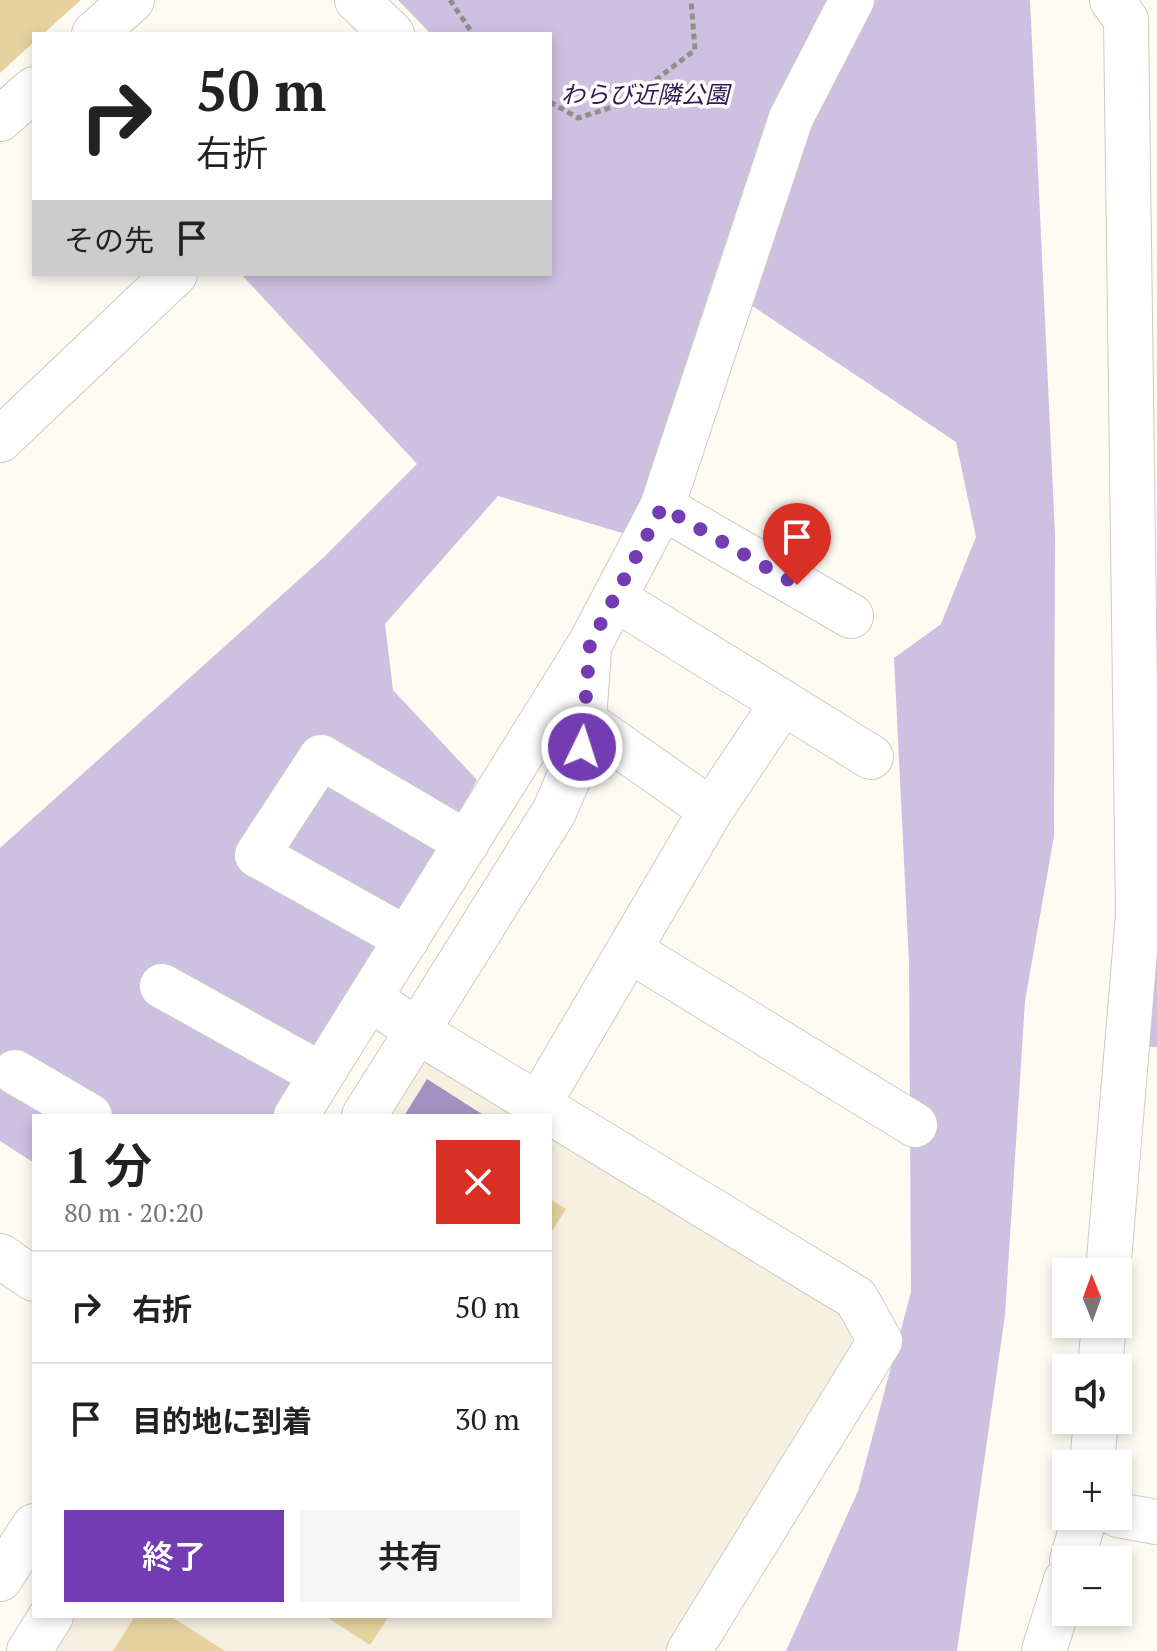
<!DOCTYPE html>
<html lang="ja">
<head>
<meta charset="utf-8">
<style>
  :root { --surface:#fff; --page:#f6f6f6; --text:#222; --muted:#767676; --line:#e0e0e0; --accent:#733cb2 }
  body { margin:0; font-family:"PT Serif","Noto Sans JP",serif; background:var(--page); color:var(--text); height:100vh; display:flex; flex-direction:column; font-size:30px; white-space:nowrap }
  * { box-sizing:border-box; margin:0 }
  p { font-size:26px; color:var(--muted) }
  .icon { flex:none; width:44px; height:44px; fill:none; stroke:currentColor; stroke-width:2; stroke-linecap:round; stroke-linejoin:round }
  .map { position:relative; flex:1; overflow:hidden }
  .drawer { position:absolute; left:32px; top:1114px; width:520px; height:504px; display:flex; flex-direction:column; background:var(--surface); border-radius:0px; box-shadow:0 4px 12px #0003 }
  .drawer>* { flex:none }
  .hud { position:absolute; left:32px; top:32px; width:520px; height:244px; border-radius:0px; box-shadow:0 4px 12px #0003; background:#fff; color:var(--text); overflow:hidden }
  .needle { width:52px; rotate:359deg }
  .buttons { position:absolute; left:1052px; top:1258px; display:grid; gap:16px }
  .buttons a { display:grid; place-items:center; width:80px; height:80px; border-radius:0px; background:var(--surface); box-shadow:0 4px 12px #0003; font-size:40px }
  .pin { position:absolute; display:grid; place-items:center; width:68px; height:68px; color:#fff; margin:-82px -34px; border-radius:50% 50% 50% 0; rotate:-45deg; box-shadow:0 0 8px #0007 }
  .pin .icon { rotate:45deg }
  .me { position:absolute; width:88px; margin:-44px; rotate:4deg; stroke-linejoin:round; filter:drop-shadow(0 0 6px #0008) }
  .turn { display:flex; align-items:center; gap:28px; height:168px; padding:0 32px; font-size:36px }
  .turn .icon { width:104px; height:104px; stroke-width:2.5 }
  .turn b { display:block; font-size:56px; line-height:68px }
  .then { display:flex; align-items:center; height:76px; padding:0 32px; background:#0003; gap:16px; font-size:30px }
  .round { display:grid; place-items:center; flex:none; width:84px; height:84px; border-radius:0px; background:var(--page) }
  .head { display:flex; align-items:center; justify-content:space-between; height:136px; padding:0 32px }
  h1 { font-size:48px; font-weight:600; line-height:60px }
  .cta { display:flex; gap:16px; margin-top:auto; padding:16px 32px }
  .cta a { flex:1; height:92px; border-radius:0px; background:var(--accent); color:#fff; font-size:32px; font-weight:600; line-height:92px; text-align:center }
  .cta a+a { background:var(--page); color:var(--text) }
  ul { padding:0; list-style:none }
  li { display:flex; align-items:center; gap:24px; height:112px; padding:0 32px; border-top:2px solid var(--line) }
  li div { flex:1 }
  li b { display:block; font-size:30px }
  li em { font-style:normal }
  .map>svg:first-child { display:block }
  .built { fill:#f6f0e0 }
  .green { fill:#ccc1e0 }
  .water { fill:#a392c1 }
  .building { fill:#e5d29f }
  .lines { fill:none; stroke-linecap:round; stroke-linejoin:round }
  .minor-casing { stroke:#cecbc3; stroke-width:46 }
  .path { stroke:#918f89; stroke-width:5; stroke-dasharray:6 4; stroke-linecap:butt }
  .minor { stroke:#fff; stroke-width:44 }
  .route { stroke:#733cb2; stroke-width:14; stroke-dasharray:0 25.2 }
  .labels { text-anchor:middle; stroke-width:7; stroke-linejoin:round; paint-order:stroke }
  .park-label { font-size:24px; font-style:italic; fill:#331952; stroke:#fff }
</style>
</head>
<body>
<div class="map">
<svg width="1157" height="1651" viewBox="0 0 1157 1651">
  <rect width="100%" height="100%" fill="#fefbf2"/>
  <path class="built" d="M429,1053l100,63h-155z
    M550,1129l298,188 6,40 -187,294h-630l19,-35h494z"/>
  <path class="green" d="M398,0h632l25,534 -1,302 -29,165 -20,314 -48,336h-171l72,-160 53,-199 -2,-330 -15,-304 47,-34 35,-87 -20,-95 -232,-155 -95,248 -131,-39 -113,128 8,66 84,90 -107,203 -87,133h-249v47l-34,-22v-293l323,-290 94,-94 -176,-190h309v-240h-119z
    M1157,932v115h-15z"/>
  <path class="water" d="M427,1079l58,37h-81z"/>
  <path class="building" d="M0,0h81l-38,34h-9v8l-34,31z
    M550,1199l16,10 -16,25z
    M135,1616h35l55,35h-112z
    M325,1616h64l-19,29z"/>
  <g class="lines">
    <g class="minor-casing">
      <path id="minor" d="M357,0l35,34
        M94,34l38,-34
        M0,119l34,-30
        M0,440l175,-166
        M662,507l189,109
        M614,598l257,159
        M561,720l23,1 127,89
        M407,939l-150,-84 64,-98 146,86
        M629,950l286,175
        M162,986l160,89
        M371,999l46,32 439,267 24,43 -191,310
        M15,1072l75,44
        M538,1105l173,-295 71,-106
        M296,1116l294,-472 72,-137 129,-389 61,-118
        M364,1116l190,-304 28,-65 7,-97
        M0,1256l34,23
        M1108,1272l30,-357 -12,-895 -14,-20
        M1100,1368l4,-44
        M1092,1464l4,-44
        M1118,1515l39,7
        M1072,1560l13,-44
        M0,1579l34,-53
        M29,1651l22,-35
        M1044,1651l22,-71"/>
    </g>
    <path class="path" d="M450,0l23,34
      M550,102l28,16 47,-15 70,-53 -4,-50"/>
    <use href="#minor" class="minor"/>
  </g>
  <g class="lines">
    <path class="route" d="M582,747l8,-103 72,-137 135,78"/>
  </g>
  <g class="labels">
    <g class="park-label">
      <text x="645" y="103">わらび近隣公園</text>
    </g>
  </g>
</svg>
<div class="buttons">
<a><svg class="needle" viewBox="-14 -14 28 28"><path d="M0-13l5 13h-10z" fill="#e53935"/><path d="M0 13l5-13h-10z" fill="#767676"/></svg></a>
<a><svg class="icon" aria-label="sound" viewBox="0 0 24 24"><path d="M4 9h4l5-4v14l-5-4H4zM17 9q2 3 0 6"/></svg></a>
<a>+</a>
<a>−</a>
</div>
<div class="pin" style="left:797px;top:585px;background:#d93025"><svg class="icon" aria-label="arrive" viewBox="0 0 24 24"><path d="M6 21V4h12l-3 4 3 4H6"/></svg></div>
<svg class="me" style="left:582px;top:747px" viewBox="-20 -20 40 40"><circle r="17" fill="#733cb2" stroke="#fff" stroke-width="3"/><path d="M0-11L8 9 0 5-8 9z" fill="#fff"/></svg>
<div class="hud">
<div class="turn"><svg class="icon" aria-label="right" viewBox="0 0 24 24"><path d="M7 20v-9h11M14 6l5 5-5 5"/></svg><div><b>50 m</b>右折</div></div>
<div class="then">その先<svg class="icon" aria-label="arrive" viewBox="0 0 24 24"><path d="M6 21V4h12l-3 4 3 4H6"/></svg></div>
</div>
<section class="drawer">
<div class="head"><div><h1>1 分</h1><p>80 m · 20:20</p></div><a class="round" style="background:#d93025;color:#fff"><svg class="icon" aria-label="close" viewBox="0 0 24 24"><path d="M6 6l12 12M18 6L6 18"/></svg></a></div>
<ul>
<li><svg class="icon" aria-label="right" viewBox="0 0 24 24"><path d="M7 20v-9h11M14 6l5 5-5 5"/></svg><div><b>右折</b></div><em>50 m</em></li>
<li><svg class="icon" aria-label="arrive" viewBox="0 0 24 24"><path d="M6 21V4h12l-3 4 3 4H6"/></svg><div><b>目的地に到着</b></div><em>30 m</em></li>
</ul>
<div class="cta"><a>終了</a><a>共有</a></div>
</section>
</div>
</body>
</html>
